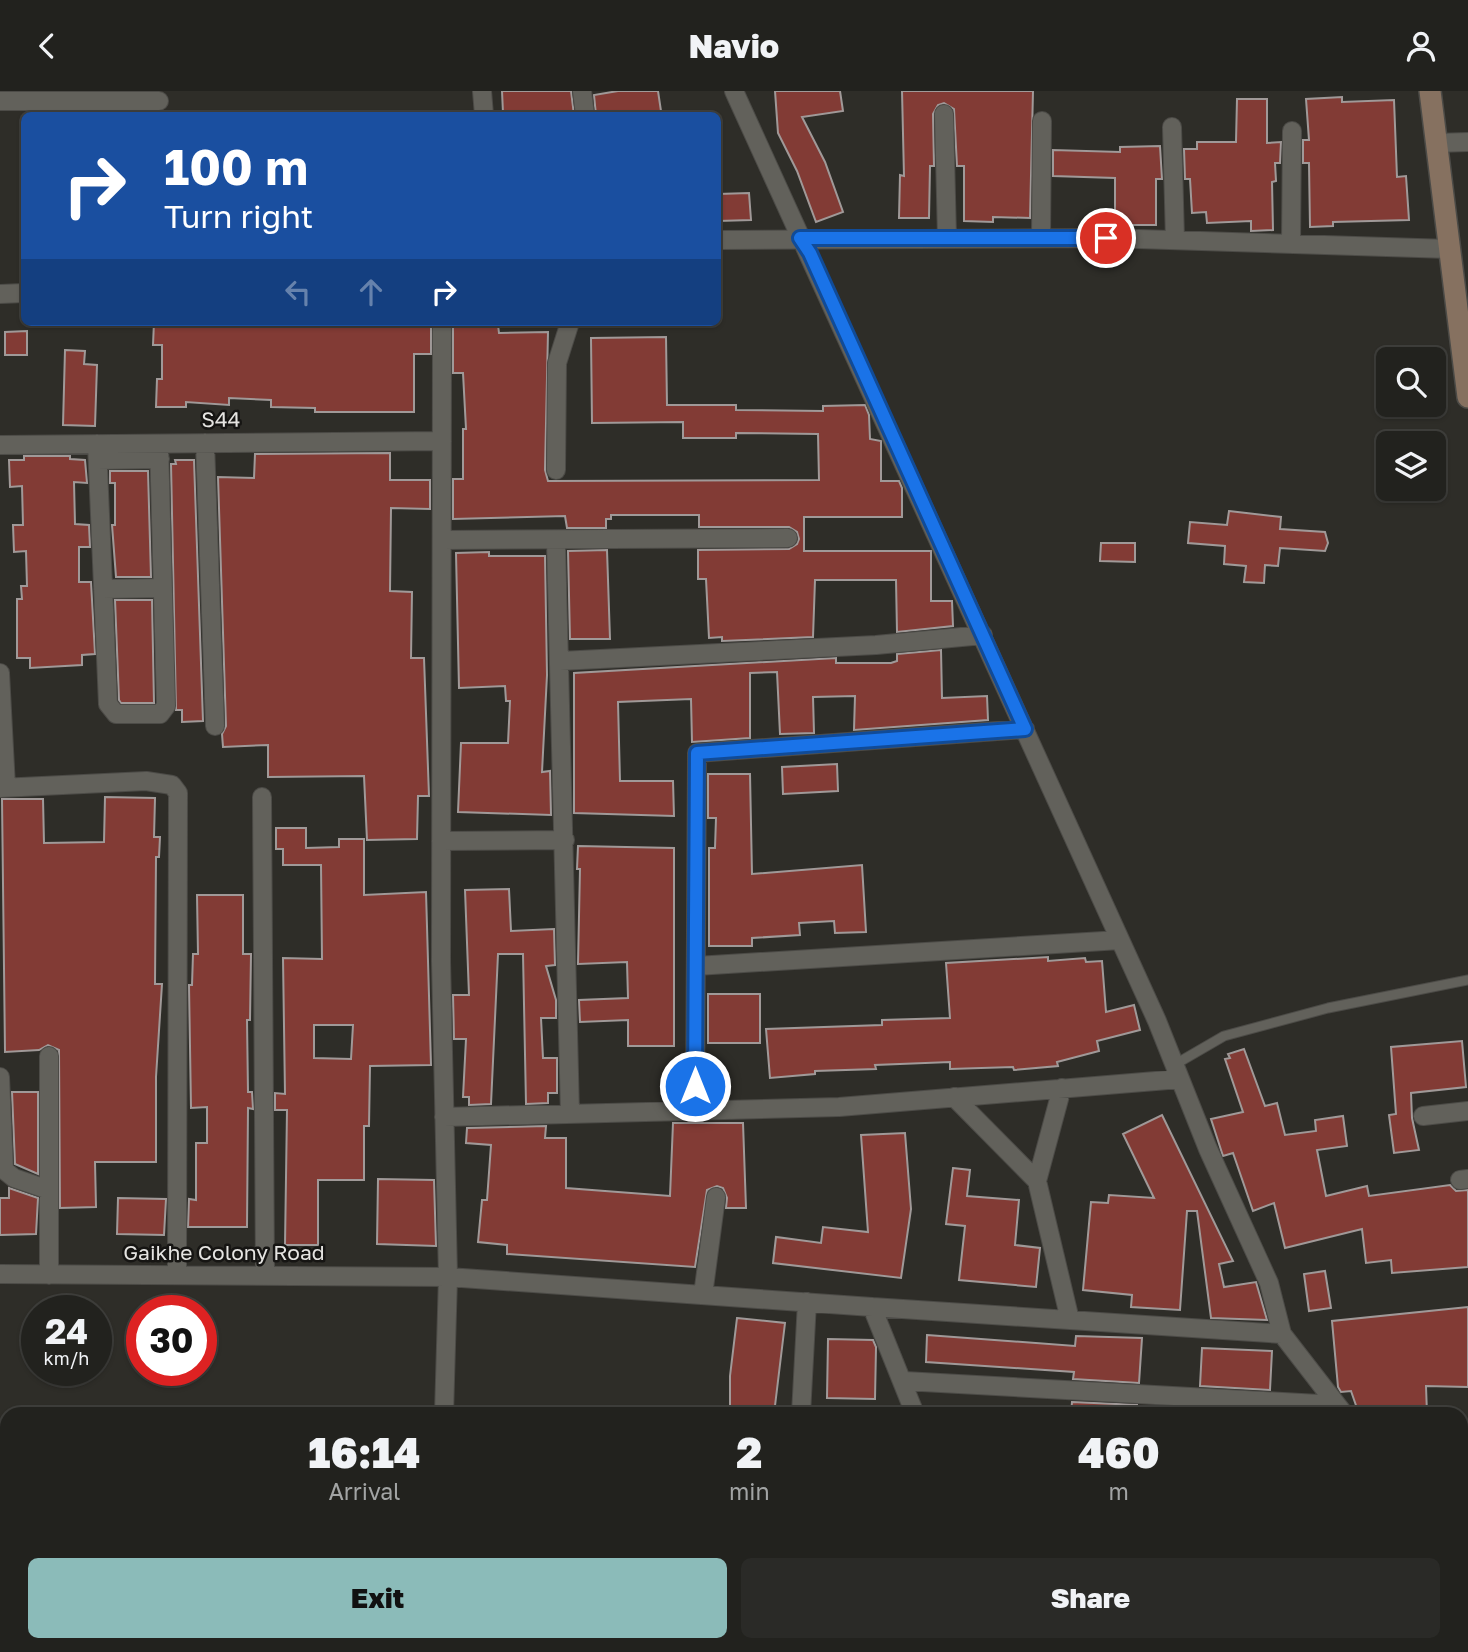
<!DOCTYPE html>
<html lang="en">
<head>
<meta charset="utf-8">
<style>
  :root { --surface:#22221e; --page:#2a2a27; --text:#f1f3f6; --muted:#a2a4a4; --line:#3f3f3c; --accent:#8bbbb9 }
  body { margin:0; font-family:"Golos Text",sans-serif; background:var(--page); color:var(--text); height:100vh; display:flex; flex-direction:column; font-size:26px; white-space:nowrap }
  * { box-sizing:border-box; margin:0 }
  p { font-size:23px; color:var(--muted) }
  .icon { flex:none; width:38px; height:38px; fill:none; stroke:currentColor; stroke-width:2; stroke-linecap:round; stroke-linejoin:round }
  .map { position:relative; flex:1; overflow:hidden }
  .sheet { position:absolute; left:0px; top:1316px; width:1468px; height:245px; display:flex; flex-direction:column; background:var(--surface); border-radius:21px 21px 0 0; box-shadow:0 2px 5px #0004,0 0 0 2px var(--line) }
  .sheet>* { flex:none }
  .top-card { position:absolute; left:21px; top:21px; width:700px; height:214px; border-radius:10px; box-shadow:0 2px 5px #0004,0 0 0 2px var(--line); background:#1a4fa0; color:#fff; overflow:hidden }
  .tools { position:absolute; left:1376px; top:256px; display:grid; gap:14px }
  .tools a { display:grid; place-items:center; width:70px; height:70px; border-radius:10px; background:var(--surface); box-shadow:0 2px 5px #0004,0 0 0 2px var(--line); font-size:35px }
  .speed { position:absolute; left:21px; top:1204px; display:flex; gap:14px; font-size:35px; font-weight:700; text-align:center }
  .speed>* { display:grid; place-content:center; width:91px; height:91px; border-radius:50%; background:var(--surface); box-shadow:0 2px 5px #0004,0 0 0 2px var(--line); line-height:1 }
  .speed small { font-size:18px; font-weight:400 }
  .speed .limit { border:10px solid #d22; background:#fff; color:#111 }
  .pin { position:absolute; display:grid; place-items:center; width:60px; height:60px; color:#fff; margin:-30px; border:4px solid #fff; border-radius:50%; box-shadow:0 2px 7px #0007 }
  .me { position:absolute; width:77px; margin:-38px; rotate:0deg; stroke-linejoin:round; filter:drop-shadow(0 0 5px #0008) }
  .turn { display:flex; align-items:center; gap:24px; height:147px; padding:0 28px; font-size:32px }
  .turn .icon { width:91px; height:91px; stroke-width:2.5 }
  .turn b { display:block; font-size:49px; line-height:60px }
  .lanes { display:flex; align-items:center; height:66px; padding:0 28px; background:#0003; justify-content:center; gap:35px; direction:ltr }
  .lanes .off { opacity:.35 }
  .eta { display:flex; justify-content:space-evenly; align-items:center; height:119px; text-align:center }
  .eta b { font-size:42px; font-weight:800; line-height:49px }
  .primary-button { display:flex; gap:14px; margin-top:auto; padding:14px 28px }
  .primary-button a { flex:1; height:80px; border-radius:10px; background:var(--accent); color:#111; font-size:28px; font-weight:800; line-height:80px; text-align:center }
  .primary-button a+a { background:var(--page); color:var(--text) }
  header { display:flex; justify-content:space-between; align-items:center; height:91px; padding:0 28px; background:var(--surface); font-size:32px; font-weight:800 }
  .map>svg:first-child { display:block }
  .building { fill:#823b35; stroke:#a09998; stroke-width:2; fill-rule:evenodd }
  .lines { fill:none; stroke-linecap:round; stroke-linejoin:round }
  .lane-casing { stroke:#4c4b47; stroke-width:11 }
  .street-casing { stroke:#4c4b47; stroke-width:20 }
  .secondary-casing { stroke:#4c4b47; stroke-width:24 }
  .lane { stroke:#62615b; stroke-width:9 }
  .street { stroke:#62615b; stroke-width:18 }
  .secondary { stroke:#867160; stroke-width:21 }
  .route-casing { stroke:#114b97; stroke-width:18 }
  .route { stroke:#1a73e8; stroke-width:12 }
  .labels { text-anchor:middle; stroke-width:5; stroke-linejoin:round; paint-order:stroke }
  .street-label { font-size:21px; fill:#e5e4e1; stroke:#161513 }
</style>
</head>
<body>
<header><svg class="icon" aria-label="back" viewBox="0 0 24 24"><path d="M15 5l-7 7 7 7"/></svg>Navio<svg class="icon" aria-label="person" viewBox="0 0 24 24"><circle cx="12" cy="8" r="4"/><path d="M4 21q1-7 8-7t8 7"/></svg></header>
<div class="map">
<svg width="1468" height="1561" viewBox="0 0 1468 1561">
  <rect width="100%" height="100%" fill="#2e2d28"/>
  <path class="building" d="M502,0h69l3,24h-31v-4l-40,2z
    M618,0h40l3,20 -65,4 -2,-20z
    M775,0h65l3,20 -41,6 23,45 18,50 -27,10 -19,-51 -19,-38z
    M902,0h131l-3,127 -37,-1v5l-29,-1v-55h-7l-3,-57 -10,-6 -6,2 -5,9 1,52h-4l-1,52h-30l1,-43 4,1z
    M1342,6v5l52,-2 3,77 9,-1 3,44 -76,2v4l-23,1 -1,-64h-6v-23h6l-3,-41z
    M1237,8h30v44l14,-1 -1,21h-5l1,18 -4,1 1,48 -22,1v-10l-44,2 -1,-11 -14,1 -2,-34h-5l-1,-30h13v-7h39z
    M1160,55l2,33h-6v46h-41v-47l-62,-2v-26l67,2v-5z
    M749,102l2,27 -33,1v-27z
    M154,231h266v3h11v29h-17v58h-99v-4l-44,-1v-7l-42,-2v7l-43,-3v5h-30l1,-28h5v-34h-9z
    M453,234h45l1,8 49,-1 -3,138 3,11 271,-1 -1,-46 -82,-1v5h-53v-16l-91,1 -1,-85 75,-1 1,68h69v5l87,1v-5l42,-1 4,10 1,24 11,2v40h18l3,7v29h-98v34h127v50h21l1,25 -56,6 -1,-52h-81l-2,57 -91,4v-4l-13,1 -3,-59h-8v-29l91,-1 8,-5 2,-5 -2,-7 -8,-5h-90v-12h-88v4h-5v9h-39l-2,-12 -112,3v-40h10v-50h3l-3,-56h-10z
    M27,240v24h-22v-23z
    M65,259l20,1 -1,13 13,1 -2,61 -32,-1z
    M390,362v27h40v29l-39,-1 -1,83 22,1 -1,66h13l5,138h-11l-1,43 -50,1 -3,-64 -96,1v-32l-45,2 -1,-13 4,-8 -8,-249 36,1 1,-24z
    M24,365h46v3l15,1 2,23 -13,-1 1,42 14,1 1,22h-11v35h12l4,72 -13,1v10l-52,3v-10h-13v-59h5l-1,-13h6l-1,-35 -12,1 -1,-27h10l-1,-39 -12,1 -1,-27h15z
    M175,369h19l9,261 -21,1v-12h-6l-5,-246h5z
    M110,380h38l3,106h-35l-4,-52h3v-42h-5z
    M1229,420l52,6 -1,12 45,3 3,11 -3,8 -45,-3 -2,18 -13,-1 -1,18 -20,-1 2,-16 -22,-2 1,-18 -37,-3 2,-21 37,3z
    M1101,452h34v19l-35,-1z
    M607,459l3,89h-40l-2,-88z
    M489,461v4h56l2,119 -5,97 8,-1 1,44 -93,-3 3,-69h47l2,-42h-4l-1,-15 -46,2 -3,-135z
    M115,509h37l2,103h-33l-2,-3z
    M941,559l1,48 45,-2 1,24 -134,10 1,-34 -42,1 1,36 -34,1 -3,-62 -27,1v65l-58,4 -1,-43 -73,3 2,79h53l1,35 -100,-3v-140l262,-15v5h55l6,-2v-7z
    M837,673l1,27 -55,3 -1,-27z
    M708,683h42l2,100 110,-9 4,67 -31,1 -1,-12 -35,2 1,12 -48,3v8h-43v-98h6l1,-30h-8z
    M105,706l50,1 -1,39h6l-1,20h-3l-1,127h7l-6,93v85h-61l1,45 -36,1 -1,-158 -11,-5 -9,5 -34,2 -3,-253h41l1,44 60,-1z
    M276,737h30v20l33,-1v-8h25v56l62,-3 5,173 -61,1 -1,60h-5v54h-46v65h-33l2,-135h-12v-17l10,1 -2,-136 39,1 -1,-94h-38v-16h-7zM314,934h39l-2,34 -37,-1z
    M578,755l96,2v198h-46v-26l-48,2 -1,-22 49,-2 -1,-36 -49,2 2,-95h-3z
    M509,798l2,42 43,-2 1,36 -9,1 10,34v18h-15l2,40h14v35h-9v10l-22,1 -3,-150h-25l-7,150 -22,1v-8h-6l3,-58h-12l-1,-44h16l-4,-105z
    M197,804h46v59h8l-1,66h-3l1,72h4l1,17 -5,-1 -1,119h-59l1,-28 7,1v-57h11v-36l-16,1 -2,-123h3l1,-31h5z
    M1048,866v4l37,-3 1,4 16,-1 4,51 28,-7 6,25 -43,11 2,10 -42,11 1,4 -44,4 -1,-3 -63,2v-7l-75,3 1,4 -61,2v3l-45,4 -4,-49 116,-4v-5l68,-2 -4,-55z
    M708,903h52v49h-52z
    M1462,950l4,46 -55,6 1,25 7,32 -25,3 -5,-38 7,-1 -5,-67z
    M1244,958l21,57 12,-3 8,32 31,-4 -1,-11 28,-4 4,30 -30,4 9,46 41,-10 2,10 81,-11 6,6 12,-1v77l-76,6 -1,-13 -25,3 -4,-34 -77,19 -11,-45 -21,8 -20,-58 -10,3 -12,-37 32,-7 -18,-53 5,-1 -2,-4z
    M12,1001h26v82l-23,-10z
    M1162,1024l71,146 -14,3 5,23 32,-5 11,38 -56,-2 -14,-107h-10l-7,99 -49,-3 1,-12 -49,-5 8,-88 17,1 1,-8 45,3 -31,-64z
    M673,1032h70l3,85h-20l1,-10 -4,-10 -6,-2 -10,4 -12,77 -188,-13v-9l-29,-3 4,-42h5l4,-55 -25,-2 1,-15 79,-2 -1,12h21v50l104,8z
    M905,1042l6,76 -10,69 -128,-15 3,-26 45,6 2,-16 45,5 -7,-97z
    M953,1077l17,2 -3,26 52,4 -4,45 25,3 -4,39 -77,-7 6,-54 -19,-2z
    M378,1088l56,1 2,66 -59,-2z
    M9,1097l29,10 -2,36 -36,1v-37h9z
    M118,1107l48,1 -2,36 -47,-1z
    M1325,1180l6,37 -22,3 -5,-37z
    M1468,1216v80l-42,-1 1,28h-68l-8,-23 -10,1 -3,-5 -6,-66z
    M737,1227l48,5 -11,91h-44v-38z
    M927,1244l148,11 1,-10 66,2 -3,45 -66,-4 1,-7 -148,-10z
    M828,1248l45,1 3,7 -1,52 -48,-1z
    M1202,1257l70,3 -2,39 -70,-4z
    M1072,1311l65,3v9h-66z
    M1199,1318l70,4v1h-70z"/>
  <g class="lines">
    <g class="lane-casing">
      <path id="lane" d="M1174,974l50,-29 104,-28 140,-28"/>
    </g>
    <g class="street-casing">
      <path id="street" d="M482,0l2,24
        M582,0l3,24
        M734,0l423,930 51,128 61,134 13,51 62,80
        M0,10h159
        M944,23l3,124
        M1172,36l3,113
        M1436,52l32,-1
        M1041,147l1,-117
        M718,149l388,-2 343,11
        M1291,153l1,-113
        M0,203l24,-1
        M205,352l10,283
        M97,353l11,260 8,10h44l6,-8 -7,-262
        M0,354l442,-4
        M98,369l62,-1
        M556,379l1,-107 13,-41
        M442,449l346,-2
        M556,451l14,572
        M103,498l60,-1
        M560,570l316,-16 107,-10
        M0,582l6,114
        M0,697l146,-7 26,4 6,8 -1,482
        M262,706l3,479
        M441,750l124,-1
        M696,875l424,-26
        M49,965v219
        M0,986l4,93 10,8 35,12
        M954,1006l83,84 33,139
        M695,1020l2,-358 328,-24
        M1423,1025l45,-5
        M444,1026l395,-10 341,-28
        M1460,1089l8,-1
        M1037,1090l25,-93
        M0,1183l448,3 -7,-316 1,-639
        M703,1204l13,-98
        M872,1216l410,27
        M904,1290l433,24
        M444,1323l4,-137 424,30 43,107
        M801,1323l6,-112
        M1461,1476h7
        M1003,1554l4,7
        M436,1561v-7
        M1199,1561l1,-7
        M1321,1561v-7"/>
    </g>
    <g class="secondary-casing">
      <path id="secondary" d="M1430,0l38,306"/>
    </g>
    <use href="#lane" class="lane"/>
    <use href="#street" class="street"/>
    <use href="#secondary" class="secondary"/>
  </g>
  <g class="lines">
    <g class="route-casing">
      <path id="route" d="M695,995l2,-333 328,-24 -215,-476 -10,-15h306"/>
    </g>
    <use href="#route" class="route"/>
  </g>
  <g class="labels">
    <g class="street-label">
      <text transform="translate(221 329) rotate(-1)" y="7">S44</text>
      <text x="224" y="1169">Gaikhe Colony Road</text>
    </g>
  </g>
</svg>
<div class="tools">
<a><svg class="icon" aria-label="search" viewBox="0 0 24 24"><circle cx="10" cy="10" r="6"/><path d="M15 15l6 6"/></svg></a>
<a><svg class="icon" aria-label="layers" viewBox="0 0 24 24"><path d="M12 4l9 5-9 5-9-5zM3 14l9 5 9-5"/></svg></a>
</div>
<div class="speed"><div>24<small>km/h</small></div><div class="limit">30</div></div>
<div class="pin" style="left:1106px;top:147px;background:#d93025"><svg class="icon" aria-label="arrive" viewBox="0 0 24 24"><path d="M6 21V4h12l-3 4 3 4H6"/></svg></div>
<svg class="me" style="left:695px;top:995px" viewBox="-20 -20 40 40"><circle r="17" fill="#1a73e8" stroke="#fff" stroke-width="3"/><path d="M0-11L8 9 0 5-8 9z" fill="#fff"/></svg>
<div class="top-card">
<div class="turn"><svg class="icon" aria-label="right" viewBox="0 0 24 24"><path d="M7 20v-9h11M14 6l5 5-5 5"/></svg><div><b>100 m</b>Turn right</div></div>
<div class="lanes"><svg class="icon off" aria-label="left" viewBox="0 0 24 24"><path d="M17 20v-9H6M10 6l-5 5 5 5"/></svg><svg class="icon off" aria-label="ahead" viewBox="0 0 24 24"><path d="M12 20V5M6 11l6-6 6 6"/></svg><svg class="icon" aria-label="right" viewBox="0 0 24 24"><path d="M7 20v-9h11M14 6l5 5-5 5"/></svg></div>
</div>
<section class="sheet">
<div class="eta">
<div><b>16:14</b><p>Arrival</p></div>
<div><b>2</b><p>min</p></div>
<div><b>460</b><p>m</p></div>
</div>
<div class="primary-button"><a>Exit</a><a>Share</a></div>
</section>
</div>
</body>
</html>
